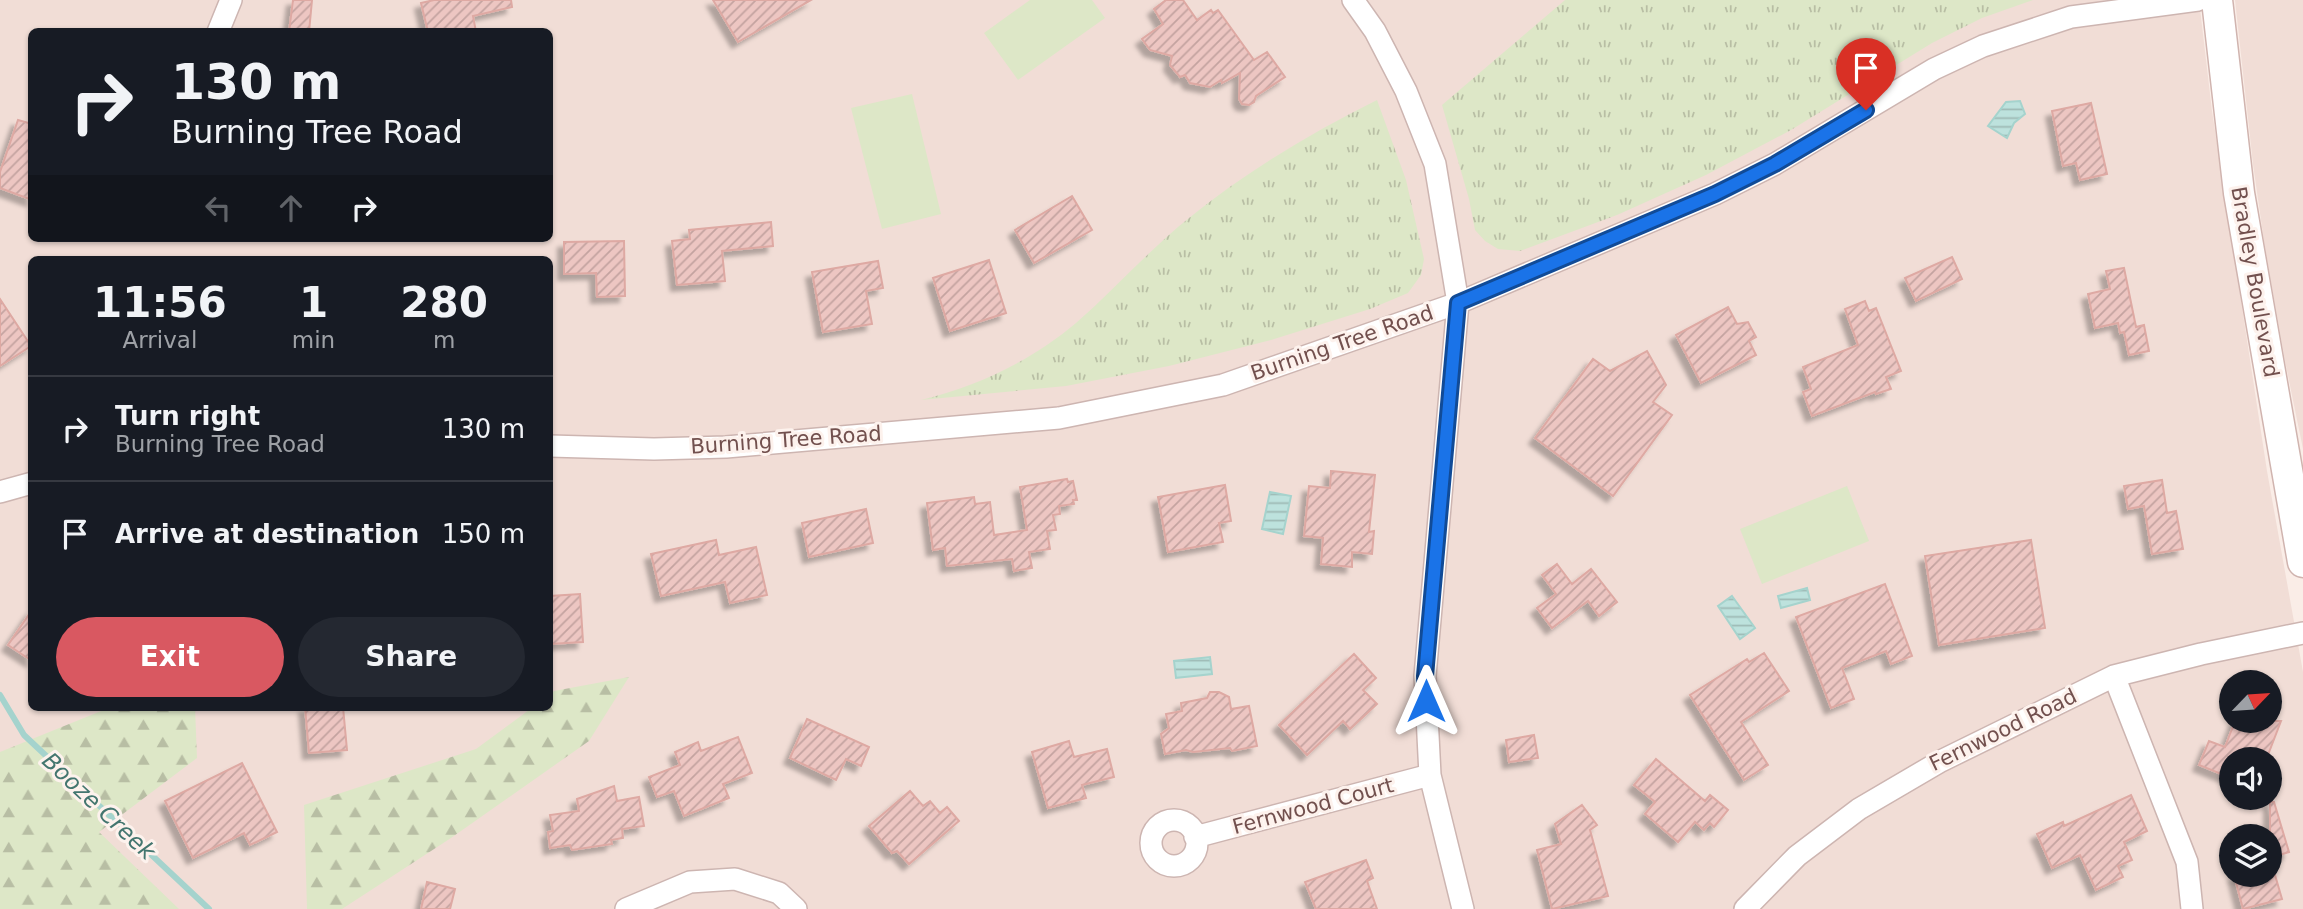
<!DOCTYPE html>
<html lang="en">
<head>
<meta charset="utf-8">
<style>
  :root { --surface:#171b24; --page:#242831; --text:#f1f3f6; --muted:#9ea1a6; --line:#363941; --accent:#d95861 }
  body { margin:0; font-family:"DejaVu Sans",sans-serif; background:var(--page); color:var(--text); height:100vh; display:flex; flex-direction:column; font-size:26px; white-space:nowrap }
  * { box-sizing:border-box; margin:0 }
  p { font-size:23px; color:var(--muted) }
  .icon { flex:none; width:38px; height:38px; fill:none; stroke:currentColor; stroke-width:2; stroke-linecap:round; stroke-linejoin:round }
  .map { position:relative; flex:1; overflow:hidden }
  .side { position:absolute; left:28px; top:256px; width:525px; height:455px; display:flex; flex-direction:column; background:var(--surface); border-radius:10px; box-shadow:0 2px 5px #0004 }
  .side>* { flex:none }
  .top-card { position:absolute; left:28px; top:28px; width:525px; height:214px; border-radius:10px; box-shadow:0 2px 5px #0004; background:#171b24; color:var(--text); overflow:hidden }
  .needle { width:46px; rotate:65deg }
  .controls { position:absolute; left:2219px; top:670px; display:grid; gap:14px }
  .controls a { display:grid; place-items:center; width:63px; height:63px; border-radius:50%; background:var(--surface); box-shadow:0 2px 5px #0004; font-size:35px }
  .pin { position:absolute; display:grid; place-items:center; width:60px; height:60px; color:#fff; margin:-72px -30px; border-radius:50% 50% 50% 0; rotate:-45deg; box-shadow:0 0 7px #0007 }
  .pin .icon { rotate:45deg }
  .me { position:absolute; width:77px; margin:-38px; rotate:0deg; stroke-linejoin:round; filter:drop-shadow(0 0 5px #0008) }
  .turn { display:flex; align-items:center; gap:24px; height:147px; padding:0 28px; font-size:32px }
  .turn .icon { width:91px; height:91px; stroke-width:2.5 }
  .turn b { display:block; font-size:49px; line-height:60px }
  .lanes { display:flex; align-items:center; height:66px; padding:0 28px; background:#0003; justify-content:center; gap:35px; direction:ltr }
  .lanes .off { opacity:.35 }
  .eta { display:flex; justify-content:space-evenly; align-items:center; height:119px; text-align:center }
  .eta b { font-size:42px; font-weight:700; line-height:49px }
  .action { display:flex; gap:14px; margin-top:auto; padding:14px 28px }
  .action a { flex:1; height:80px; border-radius:42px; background:var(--accent); color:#fff; font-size:28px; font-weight:700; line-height:80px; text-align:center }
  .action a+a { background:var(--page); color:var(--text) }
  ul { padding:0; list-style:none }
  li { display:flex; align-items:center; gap:21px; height:105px; padding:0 28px; border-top:2px solid var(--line) }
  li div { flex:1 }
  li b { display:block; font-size:26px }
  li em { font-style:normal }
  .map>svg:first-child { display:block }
  .residential { fill:#f1ddd6; fill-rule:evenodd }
  .grass { fill:#dde7c7 }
  .forest { fill:url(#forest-firs) }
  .park { fill:url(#park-tufts) }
  .water { fill:url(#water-rules); stroke:#a5d3cd; stroke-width:2 }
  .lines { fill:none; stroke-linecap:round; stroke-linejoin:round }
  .stream { stroke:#a5d3cd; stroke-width:6 }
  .building { fill:url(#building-hatch); stroke:#dea9a3; stroke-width:2; filter:url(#shadow) }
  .minor-casing { stroke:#cdb5b1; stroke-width:24 }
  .secondary-casing { stroke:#d0b4af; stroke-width:33 }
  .minor { stroke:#fff; stroke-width:21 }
  .secondary { stroke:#fff; stroke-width:30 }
  .route-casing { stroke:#114b97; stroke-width:18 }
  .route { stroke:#1a73e8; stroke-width:12 }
  .labels { text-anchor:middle; stroke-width:6; stroke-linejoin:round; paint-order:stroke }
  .street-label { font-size:21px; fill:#72504e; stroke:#fdf2ed }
  .water-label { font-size:23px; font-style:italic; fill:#43766f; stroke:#fdf2ed }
</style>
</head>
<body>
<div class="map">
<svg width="2303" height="909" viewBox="0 0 2303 909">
  <defs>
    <pattern id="forest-firs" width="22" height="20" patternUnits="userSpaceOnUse" patternTransform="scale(1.75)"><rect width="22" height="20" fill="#dde7c7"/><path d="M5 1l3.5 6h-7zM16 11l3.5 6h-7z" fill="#b8bea4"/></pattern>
    <pattern id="park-tufts" width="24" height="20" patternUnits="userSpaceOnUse" patternTransform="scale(1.75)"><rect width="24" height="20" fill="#dde7c7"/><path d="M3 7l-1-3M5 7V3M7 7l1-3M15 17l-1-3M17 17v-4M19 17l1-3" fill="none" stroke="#b8bea4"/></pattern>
    <pattern id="water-rules" width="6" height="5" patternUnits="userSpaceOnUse" patternTransform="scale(1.75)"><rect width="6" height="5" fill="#bde2dd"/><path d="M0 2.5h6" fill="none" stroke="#9ebab5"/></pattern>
    <pattern id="building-hatch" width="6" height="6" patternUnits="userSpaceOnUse" patternTransform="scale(1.75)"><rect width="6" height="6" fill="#edc6c2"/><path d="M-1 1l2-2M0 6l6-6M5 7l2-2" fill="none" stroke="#c4a3a0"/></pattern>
    <filter id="shadow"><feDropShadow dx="-6" dy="6" stdDeviation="2" flood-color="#0004"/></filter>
  </defs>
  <rect width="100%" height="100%" fill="#faede7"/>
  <path class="residential" d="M0,0h2199l13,111 55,360 36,201v237h-2303zM32,32h518v206h-518zM32,259h518v448h-518zM2231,682h39v39h-39zM2231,760h39v38h-39zM2231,836h39v39h-39z
    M2235,0h68v449l-18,-88 -21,-120 -11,-77z"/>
  <path class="grass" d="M1030,0h62l13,18 -87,62 -34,-47z
    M912,94l29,120 -59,15 -31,-121z
    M1847,486l22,55 -107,43 -22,-55z"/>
  <path class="forest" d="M629,677l-40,64 -138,97 -109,71h-35l-3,-104 172,-56 57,-42h17v-13l4,-3z
    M111,707h84l2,51 -98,74 80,77h-179v-157z"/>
  <path class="park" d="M1565,0h468l-51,18 -50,25 -141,87 -85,45 -89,40 -97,36 -22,-2 -13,-8 -10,-11 -6,-31 -27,-94z
    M1377,100l29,80 18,79 -3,16 -13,18 -38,16 -99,31 -102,26 -103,20 -145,14c57,-14 110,-39 155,-77 39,-34 73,-73 113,-105 58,-47 122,-85 188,-118z"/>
  <path class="water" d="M2020,101l5,13 -11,9 -7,15 -19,-12 18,-24z
    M1270,492l21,4 -8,38 -21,-5z
    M1807,588l3,12 -29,8 -3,-12z
    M1732,596l23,32 -15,11 -22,-33z
    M1210,657l2,17 -36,4 -2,-17z"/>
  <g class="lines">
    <path class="stream" d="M0,695l24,40 185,174"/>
  </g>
  <path class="building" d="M293,0h19l-3,32h-20z
    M434,0h77l1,7 -39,9 3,16h-48l-7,-29z
    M713,0h98l-73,42z
    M1166,0h17l14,20 14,-10 2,3 5,-3 36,50 13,-8 18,25 -29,19 -2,6 -5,3 -7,-1 -3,-5 1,-26 -18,10 -1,-3 -11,7 -20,-4 -5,-8 -5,2 -10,-12 2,-9 -22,-6 -8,-11 21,-15 -9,-15z
    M2091,103l16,71 -27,6 -4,-17 -13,3 -11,-55z
    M18,120l14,4v76l-32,-12v-16z
    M1072,196l20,34 -58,33 -19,-33z
    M771,222l2,24 -51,5 3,30 -48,4 -5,-44 18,-2 -1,-9z
    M624,241l1,55 -28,1 -1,-24 -32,1v-32z
    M1952,257l10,22 -46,22 -11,-23z
    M989,260l17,53 -56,18 -17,-53z
    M878,261l5,27 -17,3 6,33 -49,8 -11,-60z
    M2124,268l12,59 8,-2 5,26 -20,4 -5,-23 -4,1 -2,-10 -23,5 -7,-34 22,-5 -4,-18z
    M0,299l31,47 -31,20z
    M1865,301l4,10 7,-3 25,63 -15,6 5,12 -15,5 -1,-2 -63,24 -9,-24 8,-3 -8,-22 55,-22 -13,-36z
    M1728,307l9,17 11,-2 8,15 -7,4 7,14 -55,28 -25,-48z
    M1647,351l19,34 -13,17 19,13 -59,81 -78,-58 58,-79 17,12z
    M1331,471l44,4 -6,57 5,-1 -2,23 -20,-2v15l-31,-3 2,-26 -19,-2 5,-50 21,2z
    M1067,479l1,3 5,-1 4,19h-4l1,4 -15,2 1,8 -7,1 3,15 -9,1 3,18 -21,3 3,16 -18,3 -2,-12 -65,7 -2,-18 -12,2 -6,-47 47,-6 1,7 15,-2 4,33 33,-5 -7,-43z
    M2162,480l5,33 9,-2 7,38 -31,5 -8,-48 -16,3 -4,-23z
    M1225,485l6,36 -12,2 4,19 -55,10 -10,-55z
    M866,509l7,34 -64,14 -7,-34z
    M716,540l3,15 37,-8 11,48 -37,8 -5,-21 -64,14 -10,-42z
    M2031,540l14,88 -106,17 -14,-89z
    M1557,564l15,20 19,-15 26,33 -18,14 -11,-15 -36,27 -15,-20 19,-14 -14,-19z
    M1885,584l27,72 -21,8 -5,-13 -44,17 12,31 -23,9 -35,-91z
    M580,594l3,48 -33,2v-48z
    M32,610v51l-24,-16z
    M1764,653l25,38 -48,31 27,43 -24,15 -54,-85 57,-36 2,3z
    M1354,654l22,24 -13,12 14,14 -27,25 -7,-8 -36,34 -28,-30z
    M1210,692h9l10,5 2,12 18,-3 8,40 -25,5 -2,-3 -37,4 -7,-2 -21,4 -4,-20 8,-6 -3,-14 16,-3 -1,-8 26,-5z
    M305,707h38l4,43 -38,3z
    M807,719l62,28 -8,19 -15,-7 -10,21 -46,-22z
    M2235,721h46l-15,39h-35v18l-32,-13 10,-24 16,6z
    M1534,735l4,23 -29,4 -3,-22z
    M738,737l14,36 -29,11 6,14 -45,18 -10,-25 -17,6 -8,-20 31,-12 -5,-13 23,-10 3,9z
    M1069,741l5,16 33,-8 7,28 -32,8 4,13 -38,10 -16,-56z
    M1656,759l49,42 5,-6 18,15 -14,17 -4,-4 -6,7 -9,-8 -17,20 -33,-28 10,-12 -21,-17z
    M242,763l35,69 -27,13 -6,-12 -51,25 -28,-57z
    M614,786l3,15 22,-4 5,29 -22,3 1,9 -12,2 1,4 -40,6 -2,-5 -20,3 -2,-16 5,-1 -3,-16 29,-4 -2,-12z
    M910,791l13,15 7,-5 10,12 7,-6 12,14 -50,43 -12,-13 -5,2 -23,-27z
    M2131,795l16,36 -23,11 8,18 -14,6 5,11 -27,13 -16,-35 -28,13 -15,-34 26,-12 1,4z
    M2270,802h4l15,50 -19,6z
    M1582,805l15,20 -7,5 18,66 -56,13 -15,-59 24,-6 -6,-20z
    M1366,860l7,18 -6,3 10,28h-61l-11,-27z
    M2234,875h41l7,24 -39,10z
    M427,882l28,7 -5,20h-29z"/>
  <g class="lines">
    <g class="minor-casing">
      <path id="minor" d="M1353,0l22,31 31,60 29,73 23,139 -33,373 5,99 33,134
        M218,32l13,-32
        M550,446l104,3 72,-2 333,-29 164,-33 235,-82 257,-109 60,-30 159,-95 49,-23 88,-29 127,-17
        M0,492l32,-9
        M2114,676l73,186 5,47
        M1151 843a23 23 0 1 1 46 0a23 23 0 1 1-46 0Z
        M1195,837l235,-62
        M626,909l64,-27 45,-3 44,14 17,16
        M1745,909l52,-53 62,-47 82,-48 173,-85 87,-22 102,-21"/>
    </g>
    <g class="secondary-casing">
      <path id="secondary" d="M2217,0l22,193 64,369"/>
    </g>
    <use href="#minor" class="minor"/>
    <use href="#secondary" class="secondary"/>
  </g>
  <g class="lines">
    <g class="route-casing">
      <path id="route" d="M1426,701l-1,-25 33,-373 257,-109 60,-30 91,-54"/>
    </g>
    <use href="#route" class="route"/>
  </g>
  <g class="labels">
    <g class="street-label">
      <text transform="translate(2255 282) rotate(80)" y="7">Bradley Boulevard</text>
      <text transform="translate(1342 343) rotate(-19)" y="7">Burning Tree Road</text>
      <text transform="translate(786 440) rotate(-4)" y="7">Burning Tree Road</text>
      <text transform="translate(2003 730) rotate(-26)" y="7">Fernwood Road</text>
      <text transform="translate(1313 806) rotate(-15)" y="7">Fernwood Court</text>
    </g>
    <g class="water-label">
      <text transform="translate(99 806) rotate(43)" y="8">Booze Creek</text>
    </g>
  </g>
</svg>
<div class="controls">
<a><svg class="needle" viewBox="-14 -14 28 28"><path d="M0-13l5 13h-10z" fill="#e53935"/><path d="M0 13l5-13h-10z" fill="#9ea1a6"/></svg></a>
<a><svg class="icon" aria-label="sound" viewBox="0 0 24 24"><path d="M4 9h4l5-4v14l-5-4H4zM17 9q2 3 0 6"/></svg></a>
<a><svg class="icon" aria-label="layers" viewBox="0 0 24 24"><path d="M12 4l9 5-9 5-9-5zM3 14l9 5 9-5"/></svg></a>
</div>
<div class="pin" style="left:1866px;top:110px;background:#d93025"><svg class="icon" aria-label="arrive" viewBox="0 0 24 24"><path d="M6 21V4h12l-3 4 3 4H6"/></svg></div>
<svg class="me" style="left:1426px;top:701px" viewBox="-20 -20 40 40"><path d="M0-17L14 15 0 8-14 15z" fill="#1a73e8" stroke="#fff" stroke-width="4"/></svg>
<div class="top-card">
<div class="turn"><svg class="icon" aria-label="right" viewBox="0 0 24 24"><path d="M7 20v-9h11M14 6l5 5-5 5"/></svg><div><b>130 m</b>Burning Tree Road</div></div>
<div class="lanes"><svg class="icon off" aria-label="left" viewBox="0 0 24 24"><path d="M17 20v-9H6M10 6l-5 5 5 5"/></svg><svg class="icon off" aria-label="ahead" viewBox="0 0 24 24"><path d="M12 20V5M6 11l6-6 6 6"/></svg><svg class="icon" aria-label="right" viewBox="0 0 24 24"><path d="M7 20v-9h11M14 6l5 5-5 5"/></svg></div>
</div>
<section class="side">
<div class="eta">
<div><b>11:56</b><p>Arrival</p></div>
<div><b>1</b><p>min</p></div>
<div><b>280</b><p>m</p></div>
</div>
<ul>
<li><svg class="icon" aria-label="right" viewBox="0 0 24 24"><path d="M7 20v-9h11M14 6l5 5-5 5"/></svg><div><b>Turn right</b><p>Burning Tree Road</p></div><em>130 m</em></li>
<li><svg class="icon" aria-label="arrive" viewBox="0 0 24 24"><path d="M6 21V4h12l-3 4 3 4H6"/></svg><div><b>Arrive at destination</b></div><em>150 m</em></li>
</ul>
<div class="action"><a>Exit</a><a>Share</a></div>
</section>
</div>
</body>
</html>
